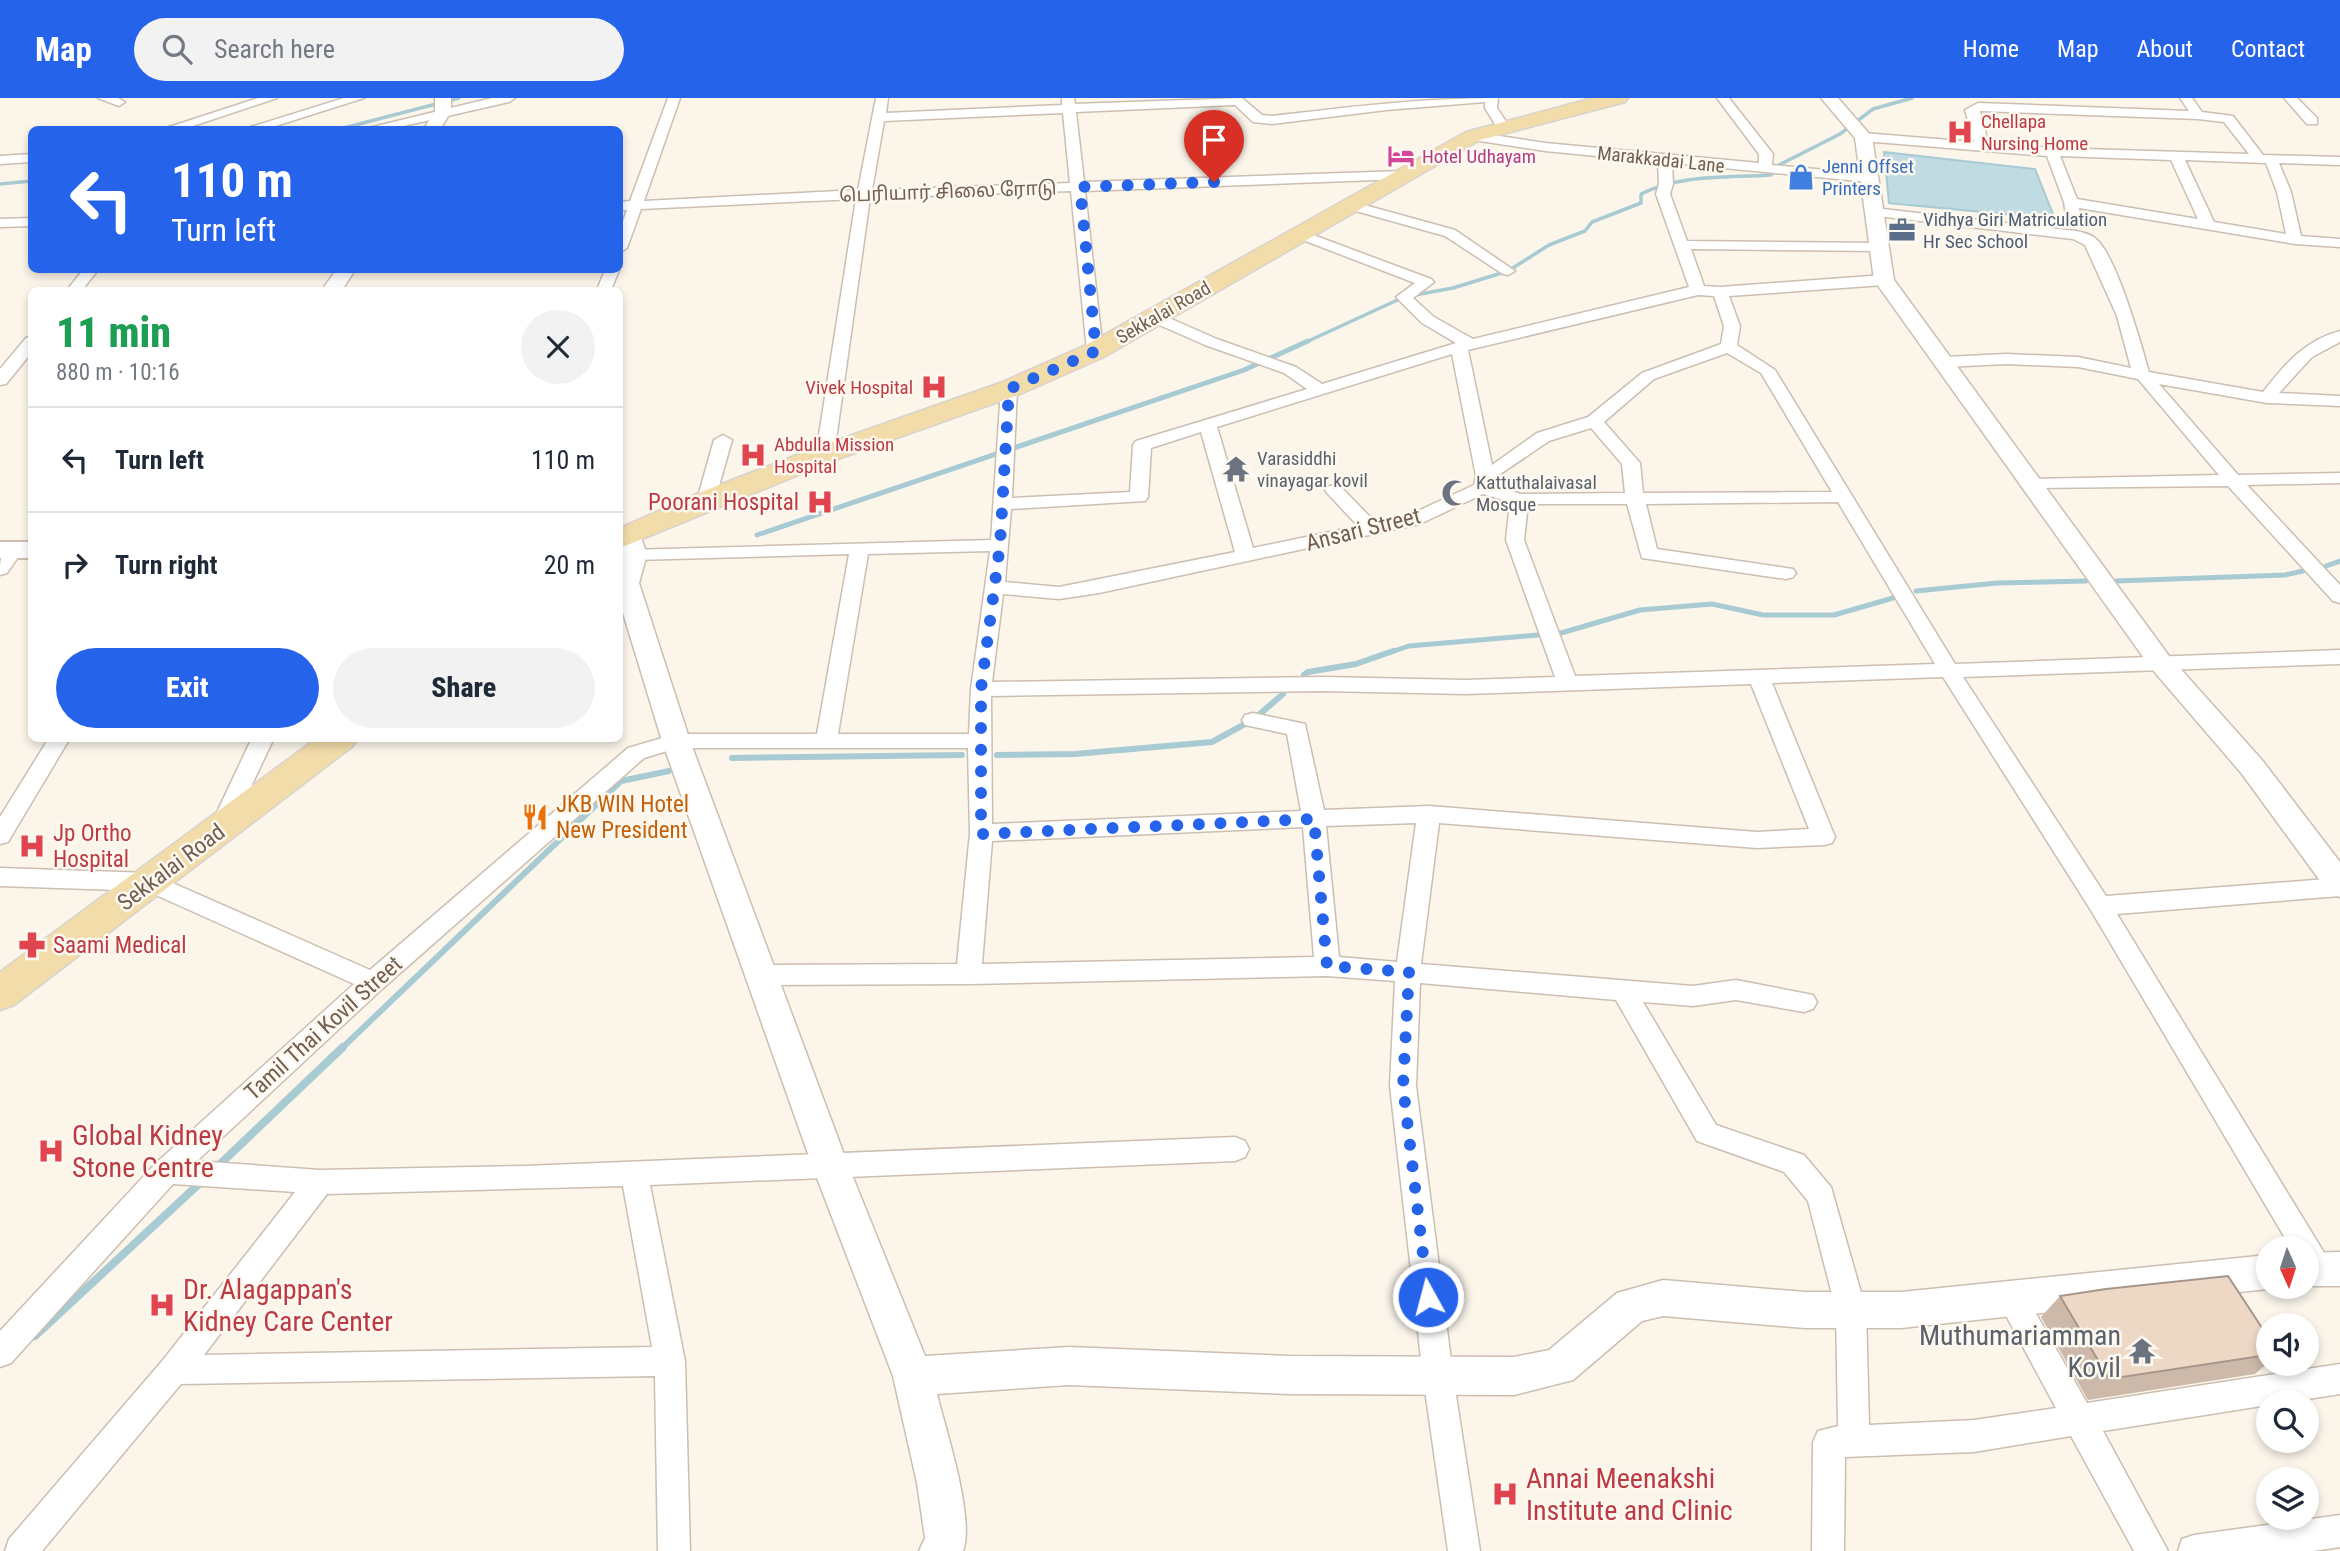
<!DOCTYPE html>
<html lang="en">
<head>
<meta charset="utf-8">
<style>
  :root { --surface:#fff; --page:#f2f2f3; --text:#1f2937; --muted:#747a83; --line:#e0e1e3; --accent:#2563eb }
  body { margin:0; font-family:"Roboto Condensed","Noto Sans Tamil",sans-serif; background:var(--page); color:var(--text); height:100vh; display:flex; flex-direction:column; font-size:26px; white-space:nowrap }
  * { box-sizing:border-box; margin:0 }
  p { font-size:23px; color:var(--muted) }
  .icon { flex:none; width:38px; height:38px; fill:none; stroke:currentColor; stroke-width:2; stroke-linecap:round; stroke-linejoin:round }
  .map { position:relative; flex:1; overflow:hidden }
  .drawer { position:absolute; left:28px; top:189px; width:595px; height:455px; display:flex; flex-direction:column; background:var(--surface); border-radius:10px; box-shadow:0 4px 10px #0003 }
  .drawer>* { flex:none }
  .top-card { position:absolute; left:28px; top:28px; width:595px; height:147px; border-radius:10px; box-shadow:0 4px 10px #0003; background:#2563eb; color:#fff; overflow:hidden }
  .needle { width:46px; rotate:177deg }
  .fabs { position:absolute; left:2256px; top:1138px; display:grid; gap:14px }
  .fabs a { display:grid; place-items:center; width:63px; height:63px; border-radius:50%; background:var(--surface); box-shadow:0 4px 10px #0003; font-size:35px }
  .pin { position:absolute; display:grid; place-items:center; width:60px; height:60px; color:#fff; margin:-72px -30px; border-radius:50% 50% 50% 0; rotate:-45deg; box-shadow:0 0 7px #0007 }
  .pin .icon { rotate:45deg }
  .me { position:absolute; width:77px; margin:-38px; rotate:353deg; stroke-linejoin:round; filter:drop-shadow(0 0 5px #0008) }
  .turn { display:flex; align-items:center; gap:24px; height:147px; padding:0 28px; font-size:32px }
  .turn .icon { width:91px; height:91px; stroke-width:2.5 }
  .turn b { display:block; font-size:49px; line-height:60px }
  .round { display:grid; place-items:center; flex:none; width:74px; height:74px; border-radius:37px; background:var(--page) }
  .summary { display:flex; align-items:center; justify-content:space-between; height:119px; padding:0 28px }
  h1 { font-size:42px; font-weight:800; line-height:52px; color:#1e9e55 }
  .button { display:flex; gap:14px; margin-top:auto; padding:14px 28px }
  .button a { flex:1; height:80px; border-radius:42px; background:var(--accent); color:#fff; font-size:28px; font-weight:800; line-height:80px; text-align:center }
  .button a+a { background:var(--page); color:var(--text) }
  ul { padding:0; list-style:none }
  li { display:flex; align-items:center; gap:21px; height:105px; padding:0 28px; border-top:2px solid var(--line) }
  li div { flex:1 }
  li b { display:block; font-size:26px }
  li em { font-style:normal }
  header { display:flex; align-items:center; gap:42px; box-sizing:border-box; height:98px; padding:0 35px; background:var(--accent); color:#fff }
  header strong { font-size:33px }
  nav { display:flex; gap:38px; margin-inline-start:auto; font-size:24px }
  .search { width:490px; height:63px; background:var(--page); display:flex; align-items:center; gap:18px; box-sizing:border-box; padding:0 24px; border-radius:38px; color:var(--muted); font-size:26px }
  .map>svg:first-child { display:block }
  .water { fill:#c0dbe2; stroke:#a8cad3; stroke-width:2 }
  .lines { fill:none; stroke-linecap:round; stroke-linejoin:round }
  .stream-far3 { stroke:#a8cad3; stroke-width:3.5 }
  .stream-far2 { stroke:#a8cad3; stroke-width:5 }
  .stream-far1 { stroke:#a8cad3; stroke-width:6 }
  .stream { stroke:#a8cad3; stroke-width:8 }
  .minor-casing { stroke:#ccbeb1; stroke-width:3 }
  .tertiary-casing { stroke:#ccbeb1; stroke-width:3 }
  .secondary-casing { stroke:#cebfaf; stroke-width:4 }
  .primary-casing { stroke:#d8d2ce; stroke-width:3 }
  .minor { fill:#fff; fill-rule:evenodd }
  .tertiary { fill:#fff; fill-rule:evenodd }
  .secondary { fill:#fff; fill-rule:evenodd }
  .primary { fill:#f2dcaa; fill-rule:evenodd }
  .wall { fill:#ccb9a9 }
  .building { fill:#edd7c5; stroke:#a6968a; stroke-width:2 }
  .route { stroke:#2563eb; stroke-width:12; stroke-dasharray:0 21.6 }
  .labels { text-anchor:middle; stroke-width:5; stroke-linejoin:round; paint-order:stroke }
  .far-health-label { font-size:19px; fill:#be3a42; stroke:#fdf9f0; text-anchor:start }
  .far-hotel-label { font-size:19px; fill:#b23c85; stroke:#fdf9f0; text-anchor:start }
  .far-street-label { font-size:19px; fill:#735f50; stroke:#fdf9f0 }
  .far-shop-label { font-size:19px; fill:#366cbe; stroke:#fdf9f0; text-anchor:start }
  .far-service-label { font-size:19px; fill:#4e5e75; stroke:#fdf9f0; text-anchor:start }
  .far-worship-label { font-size:19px; fill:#5b616d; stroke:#fdf9f0; text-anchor:start }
  .health-label { font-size:23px; fill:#be3a42; stroke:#fdf9f0; text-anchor:start }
  .street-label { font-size:23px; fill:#735f50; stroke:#fdf9f0 }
  .food-label { font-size:23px; fill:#c56008; stroke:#fdf9f0; text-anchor:start }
  .near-health-label { font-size:28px; fill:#be3a42; stroke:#fdf9f0; text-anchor:start }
  .near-worship-label { font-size:28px; fill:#5b616d; stroke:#fdf9f0; text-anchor:end }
</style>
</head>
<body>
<header>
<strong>Map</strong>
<div class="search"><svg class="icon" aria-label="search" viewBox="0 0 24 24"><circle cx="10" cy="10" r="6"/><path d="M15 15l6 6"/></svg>Search here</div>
<nav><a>Home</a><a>Map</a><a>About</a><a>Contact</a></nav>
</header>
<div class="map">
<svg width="2340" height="1453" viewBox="0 0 2340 1453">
  <rect width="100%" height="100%" fill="#fbf5ea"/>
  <path class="water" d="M1884,54l151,17 20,50 -166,-16z"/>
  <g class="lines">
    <path class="stream-far3" d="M336,32l123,-32
      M0,86l32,-3
      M1304,245l100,-46 49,-9 55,-17 41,-26 36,-14 7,-9 49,-19v-9c40,-20 86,-16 130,-19l6,-9 63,-32 33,-25 39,-11"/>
    <path class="stream-far2" d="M757,437l487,-165 64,-29
      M2326,468l14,-5
      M2116,483l169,-6 18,-4
      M1916,493l81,-8 89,-2
      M1388,555l21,-7 152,-13 79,-23 72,-6 51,11h71l59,-17"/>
    <path class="stream-far1" d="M1304,577l4,-3 48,-8 37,-13
      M997,657l78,-1 137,-12 42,-23 29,-25
      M732,660l230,-3
      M341,951l280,-268 48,-10"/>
    <path class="stream" d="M217,1069l126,-120
      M35,1238l166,-154"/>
    <g class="minor-casing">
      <path id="minor" d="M98,0h20l7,4 -6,4z
        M258,0h19l-96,32h-21z
        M344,0h20l-101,32h-22z
        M492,0h23l-6,4 -123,28h-26z
        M668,0h12l-36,103 214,-11 18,-92h12l-2,15 176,-8v-7h12l1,6 167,-6 20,17 10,1c76,-9 150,-18 226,-18l-1,10 12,18 -6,4 -5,-1 -13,-21v-6l-99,8 -114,14 -19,-2 -18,-17 -159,7 8,70 318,-11 7,4 -7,4 -317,12 18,160 -8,5 -8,-5 -16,-160 -201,7 -36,256 -9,5 -9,-5 40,-255 -215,10 -14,39 -7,4v-23l7,-19h-7v-8l10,-1zM1063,15l7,70 -198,7 12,-69z
        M1717,0h12l44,56 -1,11 97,9 7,4 -7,4 -197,-19 1,21 -3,10 17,47 192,2 7,4 -7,4 -188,-2 13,37 16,1 164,-12 8,5 -8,5 -155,11 11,30 -3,19 38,25 180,294 385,-14v14l-377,13 143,219 234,-18v18l-223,18 217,355 -4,9 -10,4c-17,-6 -14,-18 -14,-34h-15l-199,-336 -149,-235 -171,6 63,154 -3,6 -8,2 -67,3 -318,-25 -18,141 272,22 43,-6 77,15 4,7 -4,7 -9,3 -68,-12 -43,6 -50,-4 73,123 88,30 27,32 35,123 3,115 105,-5 82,-12 -59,-109 5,-10 10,-4 10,4 65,114 253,-39v30l-51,8h-21v3l-165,26 65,120h-34l-63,-115 -97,16 -129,5 -1,94h-32l1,-109 5,-11 20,-5 -2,-116 -28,-109 -24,-29 -87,-31 -81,-141 -196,-17 -4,103 37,290 27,175h-32l-25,-175 -33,-290 5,-105 -68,-5 -358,8 -208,1 -9,-3 -3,-7 3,-7 9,-3 196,-1 13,-131 -2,-85h-291l-33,10 -262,231 -185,172 123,9 206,-4 709,-29 10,4 4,8 -4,8 -10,4 -585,24 35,176 5,190h-32l-3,-175 -474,8 -139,167h-37l4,-12 154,-179 132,-168 -122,-8 -162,179 -11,4v-36l157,-169 197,-178 -207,-93 -147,-5v-18l150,5 220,97 258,-222 48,-14h141l32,-180 -214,6 -7,-2 -2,-4 2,-4 363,-10 10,-151 2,-4 6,-1 8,5 -5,109 118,-6 3,-47 3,-4 171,-52 -23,-16 -79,-28 -57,-25 -2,-3 2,-3h12l57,25 79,28 26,17 134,-41 -34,-20 -26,-26 19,-14 -120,-46 -2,-3 2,-3 5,-1 131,49 3,3 -21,16 21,19 39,22 216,-52 -33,-93 3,-10 -1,-22 -113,-11 -72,-11 -7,-4 7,-4 72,11 214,20v-9zM1698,197l16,1 10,30 -3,18 -79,29 -54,44 -51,16 -45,32 -24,-115zM1727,255l34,20 71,119 -189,1 -3,-30 -36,-41 50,-43zM1452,256l24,122 -2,9 -67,31 -32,6 -35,-36h-12l-3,4 3,4 30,32 -105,22 -36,-121zM1591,330l31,36 3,29 -104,1 -29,-9 1,-6 56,-38zM1201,334l34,120 -176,35 -54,-5 6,-73 134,-8 3,-4 3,-49zM1483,396l27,8 -4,38 49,137 -89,3 -143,-3 -331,5 11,-88 56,5 40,-6 321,-69zM1838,404l97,162 -360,12 -51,-136 4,-36h99l15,54 144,21 7,-2 3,-4 -3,-4 -136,-20 -11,-45zM990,453l-19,138 -2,45h-131l30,-180zM1751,586l58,145 -52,3 -328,-26 -105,4 -19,-86 -52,-11 -8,2 -3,5 3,5 42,9 14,77 -309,13 -1,-128 332,-5 143,3zM1416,725l-19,139 -58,-5 -13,-131zM1303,729l11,130 -332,7 10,-123zM623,1088l29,161 -448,8 123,-161z
        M2180,0h12l10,14 31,4 30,39 77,2v8l-61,-2 12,29 10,44 39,3v8l-45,-3 -216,-36 1,7 -7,4 -7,-4 -2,-13 -17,-46 -184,-15 -7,-4 7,-4 111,9 -9,-32 13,-7 211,8zM1980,13l218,8 26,3 25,32 -197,-6 -64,-5zM2060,58l111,4 27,59 -121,-20zM2185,62l81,3 11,29 9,42 -72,-12z
        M2284,0h13l20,20v6h-10z
        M32,56v8l-32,2v-8z
        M1350,103l105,29 60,41 -7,4 -5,-1 -58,-38 -100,-28 -2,-3z
        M1874,110l202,23c6,1 16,4 20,8 21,18 45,105 53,133l114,20c21,-27 42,-52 77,-61v11l-28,15 -33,36 61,3v10l-73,-3 -108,-19 79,91 102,-2v10l-93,2 93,100v18l-7,-2 -105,-115 -205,2 -3,-4 3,-4 6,-1 190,-4 -81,-96 -60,-12 -72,-3 -61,3 -8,-5 8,-5 61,-3 72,3 53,11 -14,-52 -32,-71 -12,-6 -204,-24v-6z
        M32,120v8l-32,1v-8z
        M83,172h15l-16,20h-15z
        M605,172h14l-8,20h-14z
        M32,238v16l-26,32 -6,1v-16l26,-31z
        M723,337l9,5 -17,60 -9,5 -6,-1 -3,-4 17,-60z
        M14,446l9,6 -16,23 -7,2c0,-13 0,-27 14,-31z
        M49,640h21l-62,104 -8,2v-27z
        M252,640h22l-45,95 -8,2 -8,-2 -3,-6z
        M2340,1417v32l-27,4h-135l4,-12 12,-4z"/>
    </g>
    <g class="tertiary-casing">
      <path id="tertiary" d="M435,0h16v13l-11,19h-17l12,-19z
        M1821,0h17l34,39 22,143 275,376 93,104 78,102v35l-11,-4 -87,-119 -91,-106 -277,-388 -19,-142z
        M336,172h19l-13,20h-20z
        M629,430l9,2 9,24 -8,29 51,158 158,424 77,191 144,-9 220,9 225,1 35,-7 68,-57 46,-13 142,12h96l367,-37v31h8l-8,3 -367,39h-96l-142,-12 -21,5 -69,59 -59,15 -225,-1 -220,-9 -132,9c9,37 38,124 26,157h-44l6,-13 -8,-55 -24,-107 -81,-211 -150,-424 -42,-138v-39l3,-10 -3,-23z
        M2340,1154v34h-37h3v-33z"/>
    </g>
    <g class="secondary-casing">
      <path id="secondary" d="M0,444h32v16h-32z"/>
    </g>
    <g class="primary-casing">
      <path id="primary" d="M1593,0h35l-3,4 -145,38 -376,217 -86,38 -183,65 -215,88v-20l76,-34 119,-46 185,-65 86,-38 380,-213z
        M317,640h41l-5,8 -339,259 -14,5v-38z"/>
    </g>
    <use href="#minor" class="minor"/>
    <use href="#tertiary" class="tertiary"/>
    <use href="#secondary" class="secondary"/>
    <use href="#primary" class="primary"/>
  </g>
  <path class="wall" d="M2060,1198l208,59v8l-13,11 -167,26 -47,-83z"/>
  <path class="building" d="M2228,1178l40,61v18l-159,24 -49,-83 46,-7z"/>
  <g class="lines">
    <path class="route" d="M1214,84l-134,5 16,164 -87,38 -9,156 -19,144v145l333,-15 13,147 82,6 -6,114 25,211"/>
  </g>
  <defs>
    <g id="hospital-bare" transform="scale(2.1)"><path d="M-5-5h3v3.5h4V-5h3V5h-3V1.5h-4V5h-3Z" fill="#e0444e" stroke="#fdf9f0" stroke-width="2.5" paint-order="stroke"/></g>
    <g id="hotel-bare" transform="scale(2.1)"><path d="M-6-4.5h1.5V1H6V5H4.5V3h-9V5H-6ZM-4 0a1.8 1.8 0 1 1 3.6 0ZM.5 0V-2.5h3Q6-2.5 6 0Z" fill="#d1479c" stroke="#fdf9f0" stroke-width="2.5" paint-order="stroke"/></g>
    <g id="shop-bare" transform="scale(2.1)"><path d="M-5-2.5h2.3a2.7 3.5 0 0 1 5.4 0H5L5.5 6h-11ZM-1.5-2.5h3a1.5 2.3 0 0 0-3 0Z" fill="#3f7fe0" stroke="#fdf9f0" stroke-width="2.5" paint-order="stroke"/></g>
    <g id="office-bare" transform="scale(2.1)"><path d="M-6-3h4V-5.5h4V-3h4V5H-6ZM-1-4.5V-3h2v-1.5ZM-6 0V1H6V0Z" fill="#5c6f8a" stroke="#fdf9f0" stroke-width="2.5" paint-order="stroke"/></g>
    <g id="temple-bare" transform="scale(2.1)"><path d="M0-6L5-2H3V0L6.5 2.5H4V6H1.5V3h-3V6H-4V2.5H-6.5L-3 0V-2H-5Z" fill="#6b7280" stroke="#fdf9f0" stroke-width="2.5" paint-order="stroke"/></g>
    <g id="mosque-bare" transform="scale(2.1)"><path d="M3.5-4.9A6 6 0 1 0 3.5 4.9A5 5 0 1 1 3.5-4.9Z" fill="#6b7280" stroke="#fdf9f0" stroke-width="2.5" paint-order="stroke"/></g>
    <g id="restaurant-bare" transform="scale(2.1)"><path d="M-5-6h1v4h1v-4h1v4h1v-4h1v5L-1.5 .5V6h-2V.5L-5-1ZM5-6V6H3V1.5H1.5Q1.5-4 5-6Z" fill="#e8710a" stroke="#fdf9f0" stroke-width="2.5" paint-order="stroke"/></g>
    <g id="pharmacy-bare" transform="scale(2.1)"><path d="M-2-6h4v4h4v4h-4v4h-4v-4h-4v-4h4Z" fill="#e0444e" stroke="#fdf9f0" stroke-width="2.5" paint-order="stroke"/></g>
  </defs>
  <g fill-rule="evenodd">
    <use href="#hospital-bare" x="1960" y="34"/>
    <use href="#hotel-bare" x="1401" y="58"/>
    <use href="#shop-bare" x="1801" y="79"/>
    <use href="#office-bare" x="1902" y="132"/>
    <use href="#hospital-bare" x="934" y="289"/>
    <use href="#hospital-bare" x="753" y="357"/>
    <use href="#temple-bare" x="1236" y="371"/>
    <use href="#mosque-bare" x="1455" y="395"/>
    <use href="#hospital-bare" x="820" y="404"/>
    <use href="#restaurant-bare" x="535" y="719"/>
    <use href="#hospital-bare" x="32" y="748"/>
    <use href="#pharmacy-bare" x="32" y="847"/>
    <use href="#hospital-bare" x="51" y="1053"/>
    <use href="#hospital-bare" x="162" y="1207"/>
    <use href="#temple-bare" x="2142" y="1253"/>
    <use href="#hospital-bare" x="1505" y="1396"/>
  </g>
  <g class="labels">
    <g class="far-health-label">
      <text x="1981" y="30">Chellapa<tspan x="1981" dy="22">Nursing Home</tspan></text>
      <text x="913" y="296" text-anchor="end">Vivek Hospital</text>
      <text x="774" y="353">Abdulla Mission<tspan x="774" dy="22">Hospital</tspan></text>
    </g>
    <g class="far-hotel-label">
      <text x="1422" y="65">Hotel Udhayam</text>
    </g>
    <g class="far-street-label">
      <text transform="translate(1661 61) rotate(6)" y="7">Marakkadai Lane</text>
      <text transform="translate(948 93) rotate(-2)" y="7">பெரியார் சிலை ரோடு</text>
      <text transform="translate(1163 214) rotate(-30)" y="7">Sekkalai Road</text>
    </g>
    <g class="far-shop-label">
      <text x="1822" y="75">Jenni Offset<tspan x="1822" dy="22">Printers</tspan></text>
    </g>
    <g class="far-service-label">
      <text x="1923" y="128">Vidhya Giri Matriculation<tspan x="1923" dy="22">Hr Sec School</tspan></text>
    </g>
    <g class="far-worship-label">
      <text x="1257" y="367">Varasiddhi<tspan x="1257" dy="22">vinayagar kovil</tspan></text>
      <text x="1476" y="391">Kattuthalaivasal<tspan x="1476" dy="22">Mosque</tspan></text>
    </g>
    <g class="health-label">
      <text x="799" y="412" text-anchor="end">Poorani Hospital</text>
      <text x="53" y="743">Jp Ortho<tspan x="53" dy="26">Hospital</tspan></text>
      <text x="53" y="855">Saami Medical</text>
    </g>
    <g class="street-label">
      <text transform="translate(1363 431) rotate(-14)" y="8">Ansari Street</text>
      <text transform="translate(171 769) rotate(-37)" y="8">Sekkalai Road</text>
      <text transform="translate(323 930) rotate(-42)" y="8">Tamil Thai Kovil Street</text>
    </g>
    <g class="food-label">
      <text x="556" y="714">JKB WIN Hotel<tspan x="556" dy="26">New President</tspan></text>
    </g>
    <g class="near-health-label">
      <text x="72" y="1047">Global Kidney<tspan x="72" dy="32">Stone Centre</tspan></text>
      <text x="183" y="1201">Dr. Alagappan's<tspan x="183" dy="32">Kidney Care Center</tspan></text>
      <text x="1526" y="1390">Annai Meenakshi<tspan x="1526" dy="32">Institute and Clinic</tspan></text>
    </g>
    <g class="near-worship-label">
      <text x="2121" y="1247">Muthumariamman<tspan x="2121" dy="32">Kovil</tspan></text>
    </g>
  </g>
</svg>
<div class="fabs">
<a><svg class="needle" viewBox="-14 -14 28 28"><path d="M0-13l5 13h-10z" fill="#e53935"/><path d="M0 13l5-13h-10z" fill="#747a83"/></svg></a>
<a><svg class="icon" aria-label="sound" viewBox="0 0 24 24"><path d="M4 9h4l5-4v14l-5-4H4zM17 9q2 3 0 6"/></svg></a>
<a><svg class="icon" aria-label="search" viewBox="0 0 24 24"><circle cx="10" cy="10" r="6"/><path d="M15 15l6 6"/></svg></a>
<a><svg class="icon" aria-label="layers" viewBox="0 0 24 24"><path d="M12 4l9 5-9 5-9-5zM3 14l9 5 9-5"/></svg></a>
</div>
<div class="pin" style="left:1214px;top:84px;background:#d93025"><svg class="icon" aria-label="arrive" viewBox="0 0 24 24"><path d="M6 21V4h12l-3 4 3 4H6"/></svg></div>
<svg class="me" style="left:1428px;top:1199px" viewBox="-20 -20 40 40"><circle r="17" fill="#2563eb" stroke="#fff" stroke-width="3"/><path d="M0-11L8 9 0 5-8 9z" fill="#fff"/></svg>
<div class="top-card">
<div class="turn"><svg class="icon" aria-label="left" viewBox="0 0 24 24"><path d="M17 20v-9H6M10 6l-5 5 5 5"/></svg><div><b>110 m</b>Turn left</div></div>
</div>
<section class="drawer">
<div class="summary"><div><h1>11 min</h1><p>880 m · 10:16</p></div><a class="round"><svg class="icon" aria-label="close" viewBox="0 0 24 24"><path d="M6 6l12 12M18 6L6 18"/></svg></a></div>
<ul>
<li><svg class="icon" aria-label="left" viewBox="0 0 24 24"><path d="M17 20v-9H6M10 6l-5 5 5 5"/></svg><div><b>Turn left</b></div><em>110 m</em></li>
<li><svg class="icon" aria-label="right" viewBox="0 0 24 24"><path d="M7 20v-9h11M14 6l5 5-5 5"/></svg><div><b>Turn right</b></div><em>20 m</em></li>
</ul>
<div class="button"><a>Exit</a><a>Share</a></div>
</section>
</div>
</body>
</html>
